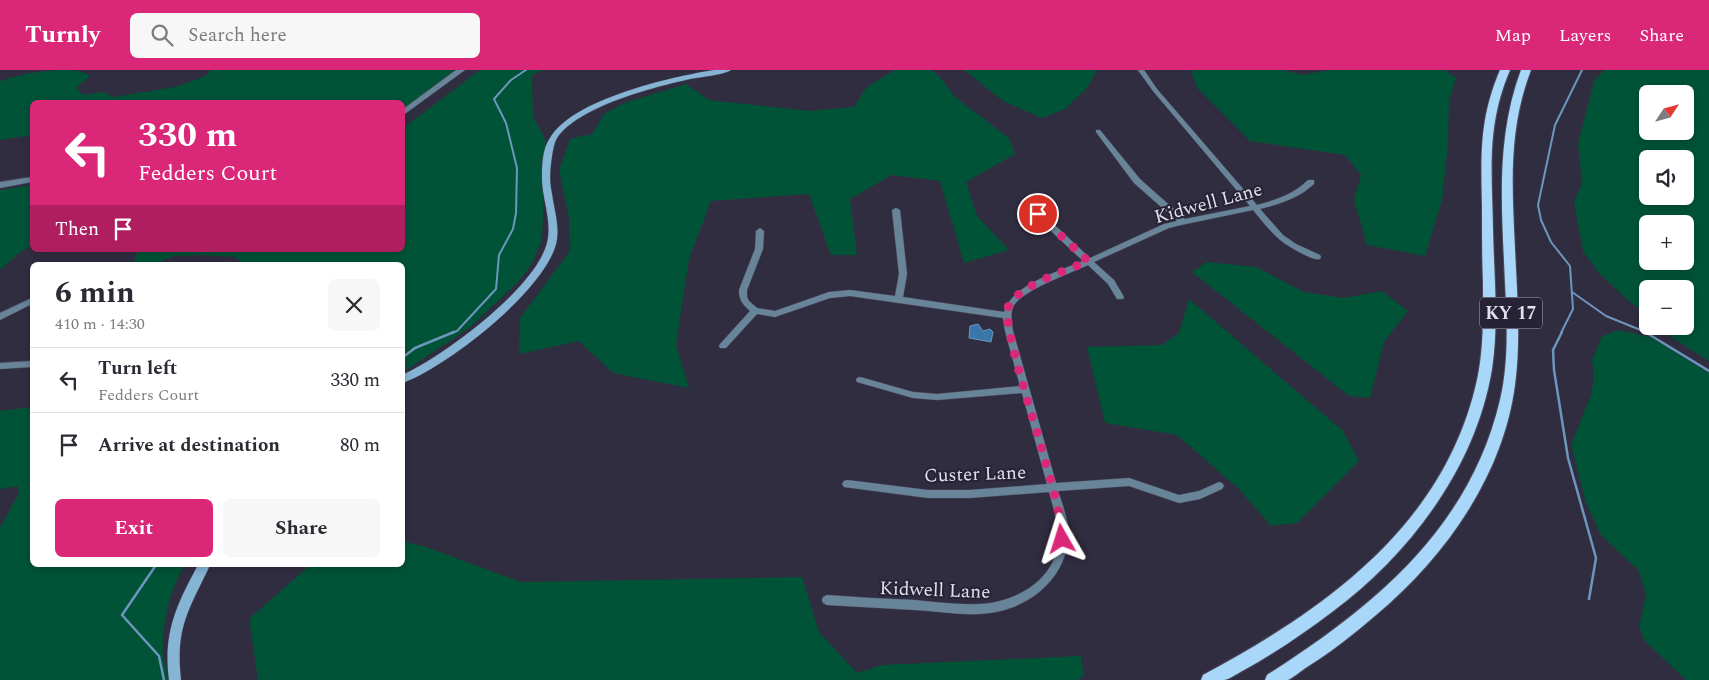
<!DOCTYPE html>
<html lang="en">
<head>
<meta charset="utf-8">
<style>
  :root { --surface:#fff; --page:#f7f7f7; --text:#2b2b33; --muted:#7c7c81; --line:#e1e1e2; --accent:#db2777 }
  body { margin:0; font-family:Spectral,serif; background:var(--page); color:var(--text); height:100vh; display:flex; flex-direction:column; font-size:19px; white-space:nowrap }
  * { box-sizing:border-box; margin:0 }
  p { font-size:16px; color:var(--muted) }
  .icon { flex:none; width:28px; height:28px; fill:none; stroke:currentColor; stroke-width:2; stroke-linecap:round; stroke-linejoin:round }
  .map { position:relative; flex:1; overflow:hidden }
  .details { position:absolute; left:30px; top:192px; width:375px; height:305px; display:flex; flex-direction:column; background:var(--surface); border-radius:8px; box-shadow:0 2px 8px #0003 }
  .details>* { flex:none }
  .hud { position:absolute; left:30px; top:30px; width:375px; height:152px; border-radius:8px; box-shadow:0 2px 8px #0003; background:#db2777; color:#fff; overflow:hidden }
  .needle { width:32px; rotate:54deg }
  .tools { position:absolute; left:1639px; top:15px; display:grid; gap:10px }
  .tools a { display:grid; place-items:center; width:55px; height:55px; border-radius:8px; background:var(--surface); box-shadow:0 2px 8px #0003; font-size:25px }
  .pin { position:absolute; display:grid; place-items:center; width:42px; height:42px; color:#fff; margin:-21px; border:2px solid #fff; border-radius:50%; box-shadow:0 1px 5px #0007 }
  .me { position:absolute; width:55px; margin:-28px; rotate:354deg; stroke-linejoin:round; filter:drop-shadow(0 0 4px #0008) }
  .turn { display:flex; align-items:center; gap:18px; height:105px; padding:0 25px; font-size:22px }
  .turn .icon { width:65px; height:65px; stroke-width:2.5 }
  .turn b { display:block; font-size:35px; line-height:42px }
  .then { display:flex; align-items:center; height:48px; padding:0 25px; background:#0003; gap:10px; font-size:19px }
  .round { display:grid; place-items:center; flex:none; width:52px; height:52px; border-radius:8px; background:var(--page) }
  .summary { display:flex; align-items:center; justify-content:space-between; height:85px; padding:0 25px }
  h1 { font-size:30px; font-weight:700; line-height:38px }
  .primary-button { display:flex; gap:10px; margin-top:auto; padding:10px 25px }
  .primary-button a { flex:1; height:58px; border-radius:8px; background:var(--accent); color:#fff; font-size:20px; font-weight:700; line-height:58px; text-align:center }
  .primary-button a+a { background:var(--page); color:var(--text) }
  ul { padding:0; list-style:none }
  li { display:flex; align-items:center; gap:15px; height:65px; padding:0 25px; border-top:1px solid var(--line) }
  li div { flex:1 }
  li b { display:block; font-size:19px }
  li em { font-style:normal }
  header { display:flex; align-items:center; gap:30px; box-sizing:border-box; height:70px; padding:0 25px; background:var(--accent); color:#fff }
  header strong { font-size:24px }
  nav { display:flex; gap:28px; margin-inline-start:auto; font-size:18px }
  .search { width:350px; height:45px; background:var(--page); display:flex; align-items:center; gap:12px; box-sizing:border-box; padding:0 18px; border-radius:8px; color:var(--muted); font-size:19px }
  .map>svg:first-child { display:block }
  .green { fill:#015337; fill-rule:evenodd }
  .water { fill:#3a76a9; stroke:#6c96bd }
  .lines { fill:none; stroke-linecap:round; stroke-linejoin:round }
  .stream-far1 { stroke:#6c96bd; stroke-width:2 }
  .stream { stroke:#6c96bd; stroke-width:2.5 }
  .minor-casing { stroke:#4d4a5c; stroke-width:1 }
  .tertiary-casing { stroke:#4d4a5c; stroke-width:1 }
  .secondary-casing { stroke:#4d4a5c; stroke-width:1 }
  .primary-casing { stroke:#4d4a5c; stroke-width:2 }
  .minor { fill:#688499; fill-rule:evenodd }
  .tertiary { fill:#688499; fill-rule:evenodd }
  .secondary { fill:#86b4d5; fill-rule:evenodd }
  .primary { fill:#a8d7fa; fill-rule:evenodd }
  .route { stroke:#db2777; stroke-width:9; stroke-dasharray:0 16.2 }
  .labels { text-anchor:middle; stroke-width:4; stroke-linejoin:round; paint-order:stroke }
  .shield { fill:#272336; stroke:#aaa7b5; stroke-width:1 }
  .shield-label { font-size:18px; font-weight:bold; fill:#e2e0ec }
  .street-label { font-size:19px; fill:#e2e0ec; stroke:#272336 }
</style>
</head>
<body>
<header>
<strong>Turnly</strong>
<div class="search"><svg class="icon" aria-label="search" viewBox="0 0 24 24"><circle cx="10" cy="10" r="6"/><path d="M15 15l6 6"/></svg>Search here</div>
<nav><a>Map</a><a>Layers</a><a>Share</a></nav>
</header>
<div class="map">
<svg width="1709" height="610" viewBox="0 0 1709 610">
  <rect width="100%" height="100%" fill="#312d41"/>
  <path class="green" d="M60,0c11,0 21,0 30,6l-14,12 7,7 19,-3 12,5 61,-10 31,-11 5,-6h245l-53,40 -1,-8h-370v33l-32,5v-59l29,-8z
    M480,0h64l-12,5 1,42 13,23 -4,100 -11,25 -12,16 -50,47 -66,44 -1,-107h-156l-11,-8 -33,-2 -28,1 -22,9h-19l5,-15h264l1,-122z
    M895,0h36l7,5 17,22 54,41 6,16 -49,28 11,34 32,34 -45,13 -24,-82 -48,-6 -42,24 7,56h-26l-22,-61 -98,7 -22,58 -13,86 13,43 -76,-15 -34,-32 -60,13 1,-36 50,-67 -1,-33 -10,-48 11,-31 22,-5 12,-20 20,-11 62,-19 23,16 101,11 44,-4 13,-20z
    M964,0h133l-10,18 -22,21 -23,9 -39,-17z
    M1191,0h92l19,5 28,-5h115l11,8 -7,22 -1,44 -6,56 -17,56 -58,-11 -13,-45 7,-25 -16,-20 -95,-14 -53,-53z
    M1604,0h105v291l-38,-24 -8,-11h22v-37h-37l-1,25 -16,-11 -33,-31 -15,-21 -9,-49 8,-19 -4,-39 16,-63zM1648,24h37v37h-37zM1648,89h37v37h-37zM1648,154h37v37h-37z
    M32,115v60l-14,9 -18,16v-80z
    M1207,192l49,5 48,25 40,6 38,-7 26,20 -24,31 -14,56 -21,-2 -157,-124z
    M1189,229l154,132 16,30 -62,62 -26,3 -32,-37 -62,-54 -72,-12 -18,-76 75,-2 17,-12z
    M1619,260l31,7 59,36v307h-23l-41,-39 -6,-14 7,-32 -7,-24 -38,-36 -15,-32 -15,-58 20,-50 3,-18 -2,-17 10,-24z
    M32,337v158h153c-15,23 -23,61 -22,88 1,9 4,18 6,27h-169v-153l19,-34 -1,-7 -18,3v-78z
    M403,471l23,6 95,35 281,-5 17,55 38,41 25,-8 199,-9 3,20 -7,4h-819l-9,-61 61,-54h92z"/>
  <path class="water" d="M978,254l5,7 7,-2 3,3 -2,10 -22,-4 1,-12z"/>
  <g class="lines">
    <path class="stream-far1" d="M1572,222l34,24 42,17
      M451,263l6,-2 39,-42 3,-34 14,-26 3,-16 1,-45 -11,-45 -12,-24 17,-19 15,-10
      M1561,263l12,-24 -3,-43 -19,-24 -10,-22 -3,-15 17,-80 27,-55"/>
    <path class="stream" d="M1562,262l-9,18 1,20 14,88 28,100 -7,41
      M1645,262l64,39
      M402,288l13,-10 39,-16
      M156,495l-34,50 37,41 5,24"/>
    <g class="minor-casing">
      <path id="minor" d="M1138,0h6l13,19 100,116c19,-5 37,-11 51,-25h6v4c-15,14 -34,20 -54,25l23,26 13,9 24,11 1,2 -1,2c-6,1 -10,-2 -15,-4 -27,-13 -34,-23 -52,-45l-72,15 -12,3 -75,34 20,18 10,17 -1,2h-6l-9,-15 -20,-19c-17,8 -68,26 -75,42 -3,8 -1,16 0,24l43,152 73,-5 50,17 20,-4 20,-9 3,1 2,3 -2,3 -22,10 -21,4 -50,-17 -71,5c4,12 9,25 10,37 3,50 -41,84 -88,86 -22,1 -44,-3 -65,-4 -29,-2 -59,-3 -88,-5l-4,-2 -1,-3 1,-3 4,-2c29,2 58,4 88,5 21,2 43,5 64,4 33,-1 72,-21 78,-56 4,-19 -3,-37 -8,-56l-79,6h-42l-84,-11 -2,-3 2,-3 3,-1 81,10h42l77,-6 -25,-91 -85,7 -24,-2 -56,-16 -1,-2 1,-2 3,-1 53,15 24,2 83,-8 -15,-55 -2,-13 -153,-22 -20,2 -55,19 -18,-3 -31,34h-6l-1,-2 1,-2 30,-33c-7,-6 -11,-11 -11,-21l16,-41 1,-18 4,-3 4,3 -1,18 -16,41v7l2,4 8,7 18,3 54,-19 21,-2 45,6 4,-22 -7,-64 4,-2 4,2 7,64 -4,23 101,15c7,-27 56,-41 79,-51l-61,-57v-4h6l62,58 74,-34 13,-3 -43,-38 -38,-51v-2h4l40,49 45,40 65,-13 -97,-115z
        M32,228v6l-32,16v-7z
        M32,291v6l-32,2v-6z"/>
    </g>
    <g class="tertiary-casing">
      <path id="tertiary" d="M456,0h9l-63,46v-6z
        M32,107v5l-32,6v-6z"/>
    </g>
    <g class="secondary-casing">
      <path id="secondary" d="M714,0h17c-8,5 -30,7 -41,9 -36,8 -111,27 -133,59 -3,5 -4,12 -5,18 -2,13 -3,25 0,38 2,15 7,30 5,45 -6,47 -111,129 -155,144v-8c42,-19 127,-83 143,-126 10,-24 -4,-50 -3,-74 0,-12 1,-27 8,-37 23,-39 121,-61 164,-68z
        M198,495h12c-21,45 -35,62 -29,115h-12c-6,-47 7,-74 29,-115z"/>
    </g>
    <g class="primary-casing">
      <path id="primary" d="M1500,0h10c-24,56 -18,101 -17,160 1,46 6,93 -1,139 -16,98 -82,185 -160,243 -28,21 -57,41 -88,58 -6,3 -14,9 -20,10 -7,0 -16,0 -23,0l2,-5c123,-66 242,-150 274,-295 7,-32 6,-65 6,-97 -1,-26 -1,-51 -1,-76 -1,-52 -3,-88 18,-137z
        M1521,0h10c-23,60 -19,116 -16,179 2,45 6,91 0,136 -12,91 -70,172 -139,230 -22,19 -45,37 -69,52 -6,4 -13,10 -19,13 -7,0 -16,0 -23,0l2,-5c107,-68 203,-147 233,-275 9,-38 7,-79 5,-117 -3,-73 -10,-143 16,-213z"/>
    </g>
    <use href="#minor" class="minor"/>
    <use href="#tertiary" class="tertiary"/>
    <use href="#secondary" class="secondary"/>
    <use href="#primary" class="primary"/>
  </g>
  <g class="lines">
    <path class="route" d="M1038,144l50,47c-20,9 -68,24 -79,44 -12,23 54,189 53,234"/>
  </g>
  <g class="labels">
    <rect class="shield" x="1480" y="227.5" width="62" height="31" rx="4"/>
    <g class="shield-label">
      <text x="1511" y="249">KY 17</text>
    </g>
    <g class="street-label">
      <text transform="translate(1208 132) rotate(-15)" y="7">Kidwell Lane</text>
      <text transform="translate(975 403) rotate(-2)" y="7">Custer Lane</text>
      <text transform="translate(935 519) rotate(2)" y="7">Kidwell Lane</text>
    </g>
  </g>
</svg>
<div class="tools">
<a><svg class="needle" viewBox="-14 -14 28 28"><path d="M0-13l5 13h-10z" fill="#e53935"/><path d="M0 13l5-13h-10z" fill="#7c7c81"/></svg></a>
<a><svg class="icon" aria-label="sound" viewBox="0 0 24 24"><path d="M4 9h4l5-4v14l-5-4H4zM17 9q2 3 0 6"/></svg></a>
<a>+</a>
<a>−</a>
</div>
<div class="pin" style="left:1038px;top:144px;background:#d93025"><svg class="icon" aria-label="arrive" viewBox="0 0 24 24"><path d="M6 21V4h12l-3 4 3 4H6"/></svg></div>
<svg class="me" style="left:1062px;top:469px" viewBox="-20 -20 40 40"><path d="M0-17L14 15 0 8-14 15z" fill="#db2777" stroke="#fff" stroke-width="4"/></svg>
<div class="hud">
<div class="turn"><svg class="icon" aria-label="left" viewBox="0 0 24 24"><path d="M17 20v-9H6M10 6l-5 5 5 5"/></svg><div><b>330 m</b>Fedders Court</div></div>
<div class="then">Then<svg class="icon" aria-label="arrive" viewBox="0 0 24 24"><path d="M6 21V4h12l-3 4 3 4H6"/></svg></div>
</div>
<section class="details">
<div class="summary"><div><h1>6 min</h1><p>410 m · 14:30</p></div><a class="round"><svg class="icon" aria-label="close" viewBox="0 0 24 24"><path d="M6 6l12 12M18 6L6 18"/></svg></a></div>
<ul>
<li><svg class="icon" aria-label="left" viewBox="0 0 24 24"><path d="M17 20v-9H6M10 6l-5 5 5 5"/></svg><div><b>Turn left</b><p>Fedders Court</p></div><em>330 m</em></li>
<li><svg class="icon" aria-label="arrive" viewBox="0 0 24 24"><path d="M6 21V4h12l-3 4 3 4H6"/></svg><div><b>Arrive at destination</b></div><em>80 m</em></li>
</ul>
<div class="primary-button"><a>Exit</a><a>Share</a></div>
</section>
</div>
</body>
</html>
